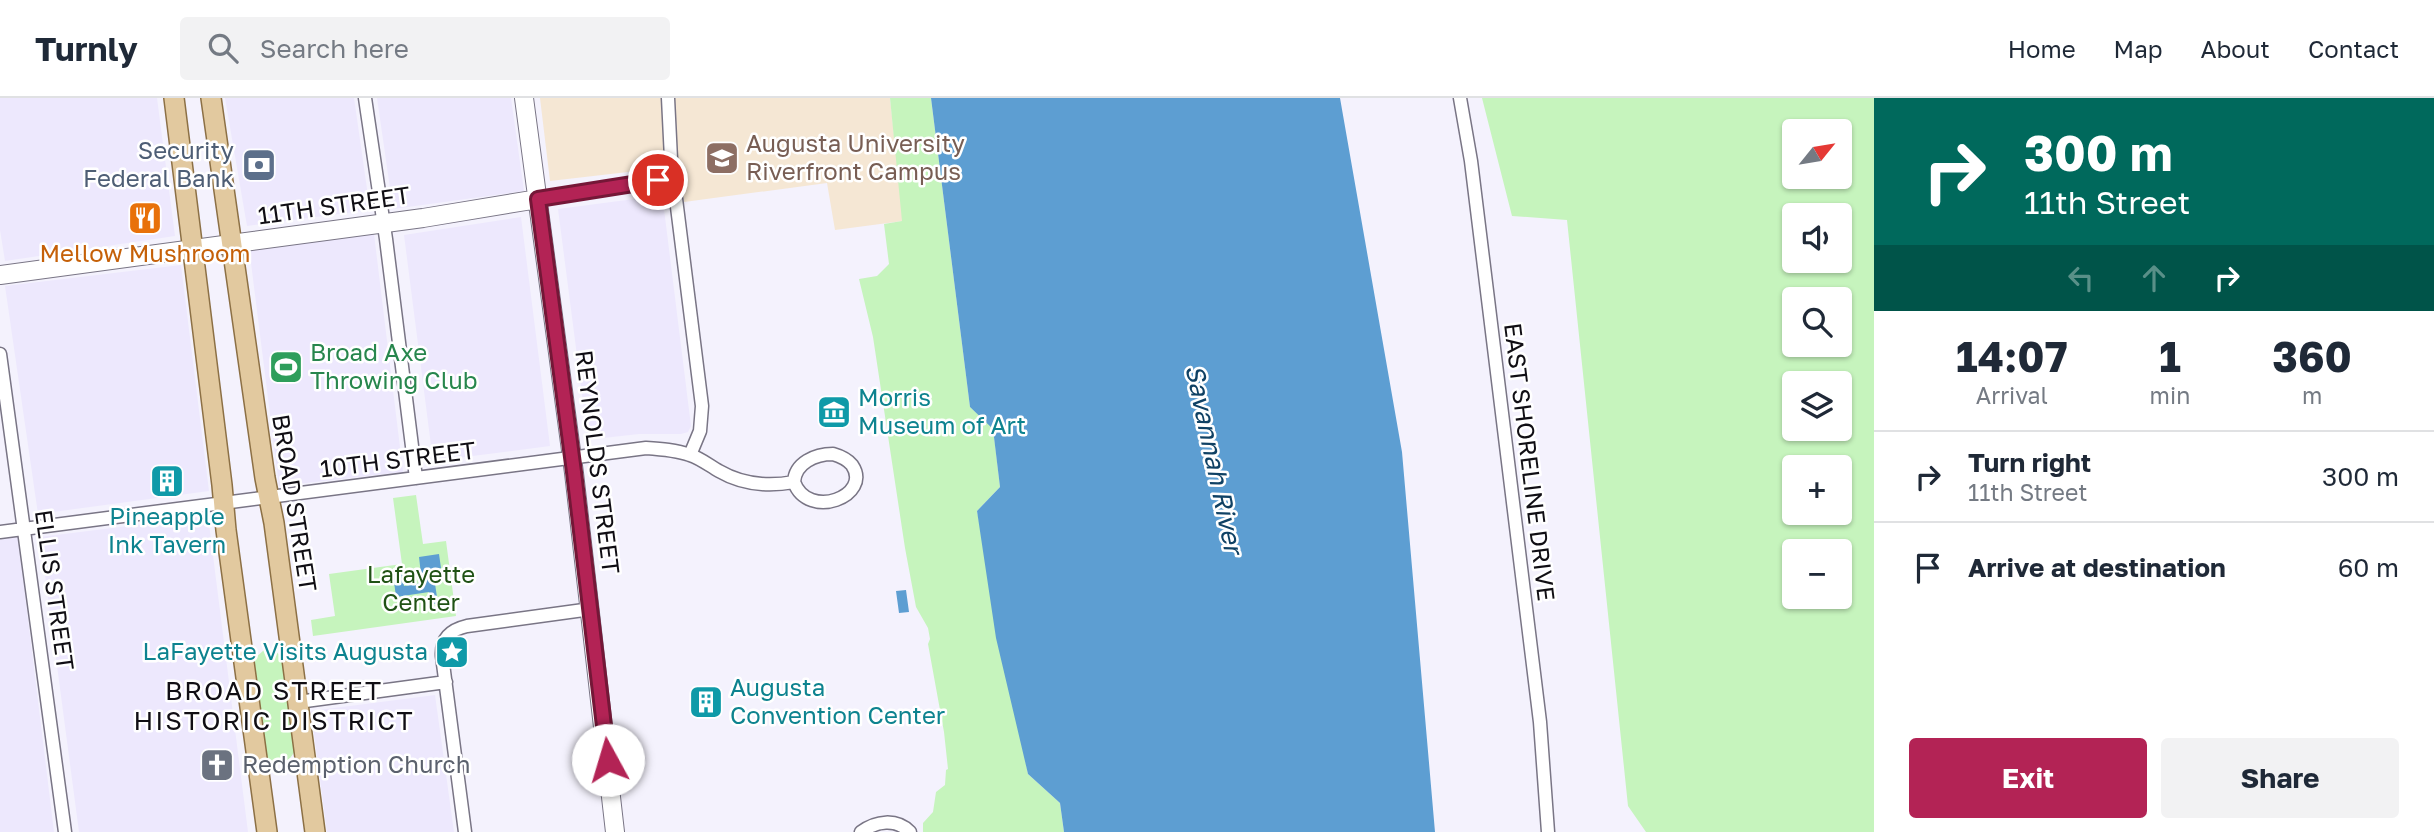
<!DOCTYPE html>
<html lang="en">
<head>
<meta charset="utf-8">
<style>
  :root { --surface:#fff; --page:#f2f2f3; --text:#1f2937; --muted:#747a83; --line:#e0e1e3; --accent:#b32355 }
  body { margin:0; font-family:"Golos Text",sans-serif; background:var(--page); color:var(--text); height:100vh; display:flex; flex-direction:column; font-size:26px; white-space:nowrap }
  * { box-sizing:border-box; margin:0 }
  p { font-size:23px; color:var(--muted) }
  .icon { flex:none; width:38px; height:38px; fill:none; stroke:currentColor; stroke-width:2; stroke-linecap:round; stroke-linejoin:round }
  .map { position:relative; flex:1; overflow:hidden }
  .panel { display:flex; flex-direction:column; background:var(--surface); width:560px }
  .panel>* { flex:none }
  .hud { background:#00695c; color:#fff; overflow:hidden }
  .needle { width:46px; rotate:60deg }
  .tools { position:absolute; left:1782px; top:21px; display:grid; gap:14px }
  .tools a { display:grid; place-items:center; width:70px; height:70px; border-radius:7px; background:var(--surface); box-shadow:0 2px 5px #0004; font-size:35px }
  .pin { position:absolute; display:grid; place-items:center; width:60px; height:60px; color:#fff; margin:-30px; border:4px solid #fff; border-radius:50%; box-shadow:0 2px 7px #0007 }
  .me { position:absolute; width:77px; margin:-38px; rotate:354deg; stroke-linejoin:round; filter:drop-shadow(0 0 5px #0008) }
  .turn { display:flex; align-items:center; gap:24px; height:147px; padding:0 35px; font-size:32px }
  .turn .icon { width:91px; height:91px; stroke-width:2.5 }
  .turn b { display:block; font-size:49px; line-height:60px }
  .lanes { display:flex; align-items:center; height:66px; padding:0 35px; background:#0003; justify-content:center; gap:35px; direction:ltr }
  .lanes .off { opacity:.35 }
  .eta { display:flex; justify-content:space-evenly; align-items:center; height:119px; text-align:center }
  .eta b { font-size:42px; font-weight:700; line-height:49px }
  .action { display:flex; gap:14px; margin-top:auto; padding:14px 35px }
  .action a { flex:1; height:80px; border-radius:7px; background:var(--accent); color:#fff; font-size:28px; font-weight:700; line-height:80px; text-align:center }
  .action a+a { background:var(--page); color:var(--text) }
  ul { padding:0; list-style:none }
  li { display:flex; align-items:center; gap:21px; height:91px; padding:0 35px; border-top:2px solid var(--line) }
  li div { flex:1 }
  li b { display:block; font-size:26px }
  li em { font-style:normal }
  header { display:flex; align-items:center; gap:42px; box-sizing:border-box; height:98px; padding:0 35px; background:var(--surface); border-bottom:2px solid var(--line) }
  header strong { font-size:33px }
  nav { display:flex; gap:38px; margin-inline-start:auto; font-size:24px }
  .search { width:490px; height:63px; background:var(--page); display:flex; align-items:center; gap:18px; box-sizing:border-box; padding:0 24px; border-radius:7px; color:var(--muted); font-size:26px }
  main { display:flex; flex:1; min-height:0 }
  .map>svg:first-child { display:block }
  .built { fill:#ede8fd }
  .education { fill:#f5e7d4 }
  .green { fill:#c6f4bd; fill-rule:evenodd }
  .water { fill:#5d9ed2 }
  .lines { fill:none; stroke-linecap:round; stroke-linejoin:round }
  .street-casing { stroke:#797585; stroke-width:15 }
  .secondary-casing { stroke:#797585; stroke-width:20 }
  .primary-casing { stroke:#8c7045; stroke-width:22 }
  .street { stroke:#fff; stroke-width:12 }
  .secondary { stroke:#fff; stroke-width:18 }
  .primary { stroke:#e2c99f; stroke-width:19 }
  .route-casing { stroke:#741737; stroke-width:18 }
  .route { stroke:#b32355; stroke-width:12 }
  .labels { text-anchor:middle; stroke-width:5; stroke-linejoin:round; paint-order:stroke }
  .education-label { font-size:24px; fill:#785e54; stroke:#fff; text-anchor:start }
  .service-label { font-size:24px; fill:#4e5e75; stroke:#fff; text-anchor:end }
  .street-label { font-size:24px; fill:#100e14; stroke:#fff }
  .food-label { font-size:24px; fill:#c56008; stroke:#fff }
  .leisure-label { font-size:24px; fill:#27864d; stroke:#fff; text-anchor:start }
  .culture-label { font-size:24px; fill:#0d838f; stroke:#fff; text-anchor:start }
  .park-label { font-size:24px; fill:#205215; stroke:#fff }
  .worship-label { font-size:24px; fill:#5b616d; stroke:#fff; text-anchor:start }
  .water-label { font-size:26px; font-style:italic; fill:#0f4164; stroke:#fff }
  .neighbourhood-label { font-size:26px; letter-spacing:2px; fill:#100e14; stroke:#fff }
</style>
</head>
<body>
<header>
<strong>Turnly</strong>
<div class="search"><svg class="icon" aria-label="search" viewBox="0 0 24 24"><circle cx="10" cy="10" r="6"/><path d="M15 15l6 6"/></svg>Search here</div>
<nav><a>Home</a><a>Map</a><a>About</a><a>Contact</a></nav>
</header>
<main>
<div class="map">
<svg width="1874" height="734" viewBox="0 0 1874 734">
  <rect width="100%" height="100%" fill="#f4f2fd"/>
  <path class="built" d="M0,0h157l18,138 -170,25 -5,-31z
    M225,0h129l16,112 -123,16z
    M377,0h134l13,93 -131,18z
    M657,98l6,5 28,225 -3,6 -7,2h-42l-45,5 -7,-6 -29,-224z
    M521,119l29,229 -117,15 -29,-226z
    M374,136l29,238 -124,14 -30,-239z
    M181,167l28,226 -171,23 -33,-228z
    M208,418l40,316h-169l-39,-295z
    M18,439l36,295h-54v-292z
    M435,597l19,137h-127l-16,-121z"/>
  <path class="education" d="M540,0h350l13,123 -68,9 -8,-47 -143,19 -4,-36 -130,15z"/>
  <path class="green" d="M890,0h41l39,309 23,21 7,59 -23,24 51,263 32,29 4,29h-141v-9l10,-11 3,-20 9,-7 1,-15 2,-1 -4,-37 -16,-88 2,-5 -2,-11 -12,-21 -11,-59 -32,-211 -14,-58 18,-3 12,-12 -5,-40 18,-3z
    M1482,0h392v734h-228l-18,-26 -61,-586 -55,-4zM1794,33h45v46h-45zM1794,117h45v46h-45zM1794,201h45v46h-45zM1794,285h45v46h-45zM1794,369h45v46h-45zM1794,453h45v46h-45z
    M416,397l7,49 23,-3 10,75 -143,20 -2,-16 24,-4 -6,-42 73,-10 -9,-66z
    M264,552h10l8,7 13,93c-6,15 -21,17 -30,4l-12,-94z"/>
  <path class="water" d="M931,0h409l62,354 33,380h-371l-4,-29 -32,-29 -32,-136 -19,-127 23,-24 -7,-58 -23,-22z
    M439,456l2,14 -8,2 5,34h-7l-2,-12 -33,5 -3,-23 9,-2 2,14 18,-3 -3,-26z
    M906,492l3,22 -10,1 -3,-22z"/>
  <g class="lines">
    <g class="street-casing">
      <path id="street" d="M365,0l21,141 30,239
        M668,0l3,61 31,247 -2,25 -10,24
        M1460,0l11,63 69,561 8,110
        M538,101l135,-20
        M0,256l65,478
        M833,356c7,2 14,5 19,11 21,31 -44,56 -58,17 1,-19 21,-28 39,-28z
        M0,434l646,-84c15,1 30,2 44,7 10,3 20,11 29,16 24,14 48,16 75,11
        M298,604l148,-20
        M465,734l-23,-176c-1,-18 8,-26 25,-30l124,-17
        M861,734c15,-11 35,-14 49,0"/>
    </g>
    <g class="secondary-casing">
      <path id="secondary" d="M524,0l50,375 41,359
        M0,177l423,-57 115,-19"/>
    </g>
    <g class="primary-casing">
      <path id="primary" d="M174,0l48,387 4,45 41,302
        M211,0l54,380 9,45 41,309"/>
    </g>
    <use href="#street" class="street"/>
    <use href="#secondary" class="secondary"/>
    <use href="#primary" class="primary"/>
  </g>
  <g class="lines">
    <g class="route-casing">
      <path id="route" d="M608,662l-34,-288 -36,-273 120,-19"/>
    </g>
    <use href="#route" class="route"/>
  </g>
  <defs>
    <g id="university-square" transform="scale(1.75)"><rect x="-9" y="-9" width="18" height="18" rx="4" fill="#8d6e63" stroke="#fff"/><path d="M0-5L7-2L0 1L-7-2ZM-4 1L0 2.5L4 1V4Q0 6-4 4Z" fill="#fff"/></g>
    <g id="bank-square" transform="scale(1.75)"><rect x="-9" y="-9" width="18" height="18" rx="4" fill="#5c6f8a" stroke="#fff"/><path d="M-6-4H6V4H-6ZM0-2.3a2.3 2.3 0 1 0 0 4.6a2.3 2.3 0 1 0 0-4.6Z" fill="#fff"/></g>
    <g id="restaurant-square" transform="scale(1.75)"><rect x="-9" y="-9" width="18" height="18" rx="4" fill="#e8710a" stroke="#fff"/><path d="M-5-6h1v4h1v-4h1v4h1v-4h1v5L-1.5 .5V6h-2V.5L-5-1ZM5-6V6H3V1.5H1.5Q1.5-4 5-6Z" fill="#fff"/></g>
    <g id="stadium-square" transform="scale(1.75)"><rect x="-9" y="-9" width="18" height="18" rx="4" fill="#2e9e5b" stroke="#fff"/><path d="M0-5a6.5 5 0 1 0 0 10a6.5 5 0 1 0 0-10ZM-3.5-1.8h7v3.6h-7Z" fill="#fff"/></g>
    <g id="museum-square" transform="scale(1.75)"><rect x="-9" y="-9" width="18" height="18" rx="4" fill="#0f9aa8" stroke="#fff"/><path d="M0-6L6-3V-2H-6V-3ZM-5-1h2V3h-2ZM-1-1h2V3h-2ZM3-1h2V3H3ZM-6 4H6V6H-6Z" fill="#fff"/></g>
    <g id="building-square" transform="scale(1.75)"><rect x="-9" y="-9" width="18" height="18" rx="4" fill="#0f9aa8" stroke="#fff"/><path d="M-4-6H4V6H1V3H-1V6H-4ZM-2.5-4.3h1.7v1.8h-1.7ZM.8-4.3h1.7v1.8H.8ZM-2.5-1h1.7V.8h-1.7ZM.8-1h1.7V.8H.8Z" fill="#fff"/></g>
    <g id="sight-square" transform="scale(1.75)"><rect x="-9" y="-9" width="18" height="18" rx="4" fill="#0f9aa8" stroke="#fff"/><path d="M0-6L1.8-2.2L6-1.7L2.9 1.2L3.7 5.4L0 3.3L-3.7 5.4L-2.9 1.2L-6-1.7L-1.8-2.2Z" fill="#fff"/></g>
    <g id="church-square" transform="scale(1.75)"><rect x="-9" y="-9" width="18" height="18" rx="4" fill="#6b7280" stroke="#fff"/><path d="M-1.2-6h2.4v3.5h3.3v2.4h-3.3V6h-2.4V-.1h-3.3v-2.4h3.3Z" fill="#fff"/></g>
  </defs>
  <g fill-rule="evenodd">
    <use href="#university-square" x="722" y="60"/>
    <use href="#bank-square" x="259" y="67"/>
    <use href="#restaurant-square" x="145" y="120"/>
    <use href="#stadium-square" x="286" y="269"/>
    <use href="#museum-square" x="834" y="314"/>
    <use href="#building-square" x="167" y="383"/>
    <use href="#sight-square" x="452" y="554"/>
    <use href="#building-square" x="706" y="604"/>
    <use href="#church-square" x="217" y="667"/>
  </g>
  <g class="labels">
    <g class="education-label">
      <text x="746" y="54">Augusta University<tspan x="746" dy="28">Riverfront Campus</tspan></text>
    </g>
    <g class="service-label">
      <text x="234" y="61">Security<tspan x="234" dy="28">Federal Bank</tspan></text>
    </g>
    <g class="street-label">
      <text transform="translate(334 108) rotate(-8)" y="8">11TH STREET</text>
      <text transform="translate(398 362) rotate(-7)" y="8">10TH STREET</text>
      <text transform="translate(597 364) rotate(83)" y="8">REYNOLDS STREET</text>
      <text transform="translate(1529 364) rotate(83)" y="8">EAST SHORELINE DRIVE</text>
      <text transform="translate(294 405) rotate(81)" y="8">BROAD STREET</text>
      <text transform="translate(54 492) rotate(82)" y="8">ELLIS STREET</text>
    </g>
    <g class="food-label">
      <text x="145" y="164">Mellow Mushroom</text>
    </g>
    <g class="leisure-label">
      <text x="310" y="263">Broad Axe<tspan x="310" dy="28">Throwing Club</tspan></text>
    </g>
    <g class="culture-label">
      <text x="858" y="308">Morris<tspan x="858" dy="28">Museum of Art</tspan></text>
      <text x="167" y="427" text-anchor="middle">Pineapple<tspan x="167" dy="28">Ink Tavern</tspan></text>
      <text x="428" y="562" text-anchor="end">LaFayette Visits Augusta</text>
      <text x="730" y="598">Augusta<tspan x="730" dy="28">Convention Center</tspan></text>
    </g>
    <g class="park-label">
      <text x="421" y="485">Lafayette<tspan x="421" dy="28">Center</tspan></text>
    </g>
    <g class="worship-label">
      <text x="242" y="675">Redemption Church</text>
    </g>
    <g class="water-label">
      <text transform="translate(1214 361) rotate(78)" y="9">Savannah River</text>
    </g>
    <g class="neighbourhood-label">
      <text x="274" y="602">BROAD STREET<tspan x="274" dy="30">HISTORIC DISTRICT</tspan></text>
    </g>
  </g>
</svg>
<div class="tools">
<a><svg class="needle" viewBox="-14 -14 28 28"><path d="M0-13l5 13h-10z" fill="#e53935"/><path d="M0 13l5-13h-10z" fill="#747a83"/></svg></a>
<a><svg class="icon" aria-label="sound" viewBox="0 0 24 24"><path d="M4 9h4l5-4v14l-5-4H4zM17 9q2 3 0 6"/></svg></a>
<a><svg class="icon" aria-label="search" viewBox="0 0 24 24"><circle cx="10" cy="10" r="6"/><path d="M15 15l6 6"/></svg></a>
<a><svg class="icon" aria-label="layers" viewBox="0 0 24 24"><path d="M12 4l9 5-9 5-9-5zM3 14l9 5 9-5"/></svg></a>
<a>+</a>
<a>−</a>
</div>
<div class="pin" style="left:658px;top:82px;background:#d93025"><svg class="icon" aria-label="arrive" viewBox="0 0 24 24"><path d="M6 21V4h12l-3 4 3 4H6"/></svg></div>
<svg class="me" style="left:608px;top:662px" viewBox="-20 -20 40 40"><circle r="19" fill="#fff"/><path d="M0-13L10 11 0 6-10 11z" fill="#b32355"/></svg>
</div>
<section class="panel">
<div class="hud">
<div class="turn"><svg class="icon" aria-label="right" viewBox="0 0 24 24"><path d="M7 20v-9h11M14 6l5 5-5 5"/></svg><div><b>300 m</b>11th Street</div></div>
<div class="lanes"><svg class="icon off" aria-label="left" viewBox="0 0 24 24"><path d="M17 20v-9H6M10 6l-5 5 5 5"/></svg><svg class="icon off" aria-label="ahead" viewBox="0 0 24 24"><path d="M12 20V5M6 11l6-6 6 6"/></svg><svg class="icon" aria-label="right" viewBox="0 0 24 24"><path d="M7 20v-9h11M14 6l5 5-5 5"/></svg></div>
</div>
<div class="eta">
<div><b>14:07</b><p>Arrival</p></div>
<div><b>1</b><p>min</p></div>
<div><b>360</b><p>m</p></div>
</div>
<ul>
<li><svg class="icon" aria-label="right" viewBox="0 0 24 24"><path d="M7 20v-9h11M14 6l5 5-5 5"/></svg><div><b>Turn right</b><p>11th Street</p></div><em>300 m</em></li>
<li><svg class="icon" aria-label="arrive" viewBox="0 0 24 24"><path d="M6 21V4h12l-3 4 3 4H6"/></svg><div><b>Arrive at destination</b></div><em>60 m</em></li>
</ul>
<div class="action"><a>Exit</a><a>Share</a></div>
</section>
</main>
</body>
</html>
